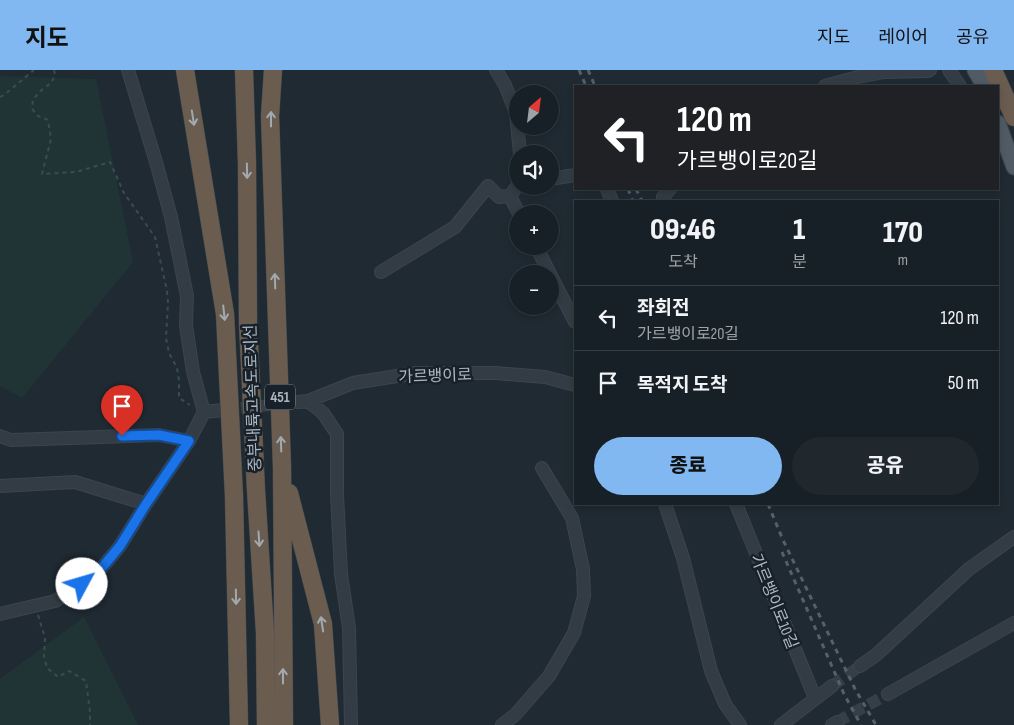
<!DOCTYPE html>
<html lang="ko">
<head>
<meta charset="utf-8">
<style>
  :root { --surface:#172026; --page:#20282e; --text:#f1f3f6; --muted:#9ea3a7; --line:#363e43; --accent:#81b8f2 }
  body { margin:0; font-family:"Sofia Sans Condensed","Noto Sans KR",sans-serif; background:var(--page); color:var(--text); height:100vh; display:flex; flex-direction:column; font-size:19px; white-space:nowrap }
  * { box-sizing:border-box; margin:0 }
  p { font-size:16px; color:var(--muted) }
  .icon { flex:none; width:28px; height:28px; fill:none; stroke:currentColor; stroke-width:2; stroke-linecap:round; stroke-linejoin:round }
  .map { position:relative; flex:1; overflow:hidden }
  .side { position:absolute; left:574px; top:130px; width:425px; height:305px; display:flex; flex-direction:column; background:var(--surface); border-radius:0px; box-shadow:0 2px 8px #0003,0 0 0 1px var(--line) }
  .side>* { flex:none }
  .guide { position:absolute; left:574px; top:15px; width:425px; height:105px; border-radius:0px; box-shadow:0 2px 8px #0003,0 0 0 1px var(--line); background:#202124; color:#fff; overflow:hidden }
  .needle { width:32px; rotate:28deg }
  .tools { position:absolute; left:509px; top:15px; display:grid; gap:10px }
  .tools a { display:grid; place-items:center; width:50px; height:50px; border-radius:50%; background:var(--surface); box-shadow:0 2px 8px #0003,0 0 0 1px var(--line); font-size:25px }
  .pin { position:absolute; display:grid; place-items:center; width:42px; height:42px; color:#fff; margin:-51px -21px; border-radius:50% 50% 50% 0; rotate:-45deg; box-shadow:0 0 5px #0007 }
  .pin .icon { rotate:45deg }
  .me { position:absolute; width:55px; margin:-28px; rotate:51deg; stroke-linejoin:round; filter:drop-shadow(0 0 4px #0008) }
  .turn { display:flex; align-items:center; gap:18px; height:105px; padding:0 20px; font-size:22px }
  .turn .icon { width:65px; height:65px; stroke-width:2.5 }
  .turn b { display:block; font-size:35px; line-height:42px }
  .eta { display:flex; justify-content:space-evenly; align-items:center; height:85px; text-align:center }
  .eta b { font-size:30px; font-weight:800; line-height:35px }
  .button { display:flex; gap:10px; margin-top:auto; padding:10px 20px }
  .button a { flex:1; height:58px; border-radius:30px; background:var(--accent); color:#111; font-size:20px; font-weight:800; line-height:58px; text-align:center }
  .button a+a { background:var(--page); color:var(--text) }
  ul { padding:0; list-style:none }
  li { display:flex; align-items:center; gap:15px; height:65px; padding:0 20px; border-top:1px solid var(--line) }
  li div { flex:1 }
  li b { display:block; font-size:19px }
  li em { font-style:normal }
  header { display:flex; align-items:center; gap:30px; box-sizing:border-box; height:70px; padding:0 25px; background:var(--accent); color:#111 }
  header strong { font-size:24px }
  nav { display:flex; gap:28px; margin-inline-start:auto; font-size:18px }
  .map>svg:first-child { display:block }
  .green { fill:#213435 }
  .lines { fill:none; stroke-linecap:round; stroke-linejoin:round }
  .minor-tunnel { stroke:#343f48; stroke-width:12; stroke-dasharray:12 6; stroke-linecap:butt }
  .minor-casing { stroke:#3c454e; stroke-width:14 }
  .major-casing { stroke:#3c454e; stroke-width:17 }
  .highway-casing { stroke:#3d474f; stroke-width:19 }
  .path { stroke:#3a4d4d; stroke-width:2; stroke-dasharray:4 4; stroke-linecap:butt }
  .minor { stroke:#333c44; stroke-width:12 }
  .major { stroke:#505b65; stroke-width:15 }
  .highway { stroke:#6a5d50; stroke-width:18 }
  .rail { stroke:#55606b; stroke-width:3; stroke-dasharray:5 5; stroke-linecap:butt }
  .oneway { stroke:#a2aab1 }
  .route-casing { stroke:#114b97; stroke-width:12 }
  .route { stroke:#1a73e8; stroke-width:9 }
  .labels { text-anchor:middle; stroke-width:5; stroke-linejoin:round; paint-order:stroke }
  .shield { fill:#182129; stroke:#808a94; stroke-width:1 }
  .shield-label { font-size:15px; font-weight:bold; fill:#acb7c2 }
  .street-label { font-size:16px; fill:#acb7c2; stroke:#182129 }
</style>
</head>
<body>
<header>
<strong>지도</strong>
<nav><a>지도</a><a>레이어</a><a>공유</a></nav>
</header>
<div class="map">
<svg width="1014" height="655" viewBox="0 0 1014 655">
  <rect width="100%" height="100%" fill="#1f2a33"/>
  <path class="green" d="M0,6l96,3 37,183 -111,136 -22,-12z
    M84,547l54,108h-138v-46z"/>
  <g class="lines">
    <path class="minor-tunnel" d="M223,340l75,-8
      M832,616l28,-20
      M837,652l51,-28"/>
    <g class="minor-casing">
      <path id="minor" d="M496,0l9,15 11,28 4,41
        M949,0l11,16
        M825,16l33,-9 26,-5 43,-1 3,-1
        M550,109l25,-4
        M518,115l-8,11 9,18
        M607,119l5,12
        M665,131l-2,-4 7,-8
        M536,176l14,28
        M381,202l74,-45 33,-41 11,11 11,-1
        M550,204l25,48
        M308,331l15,12 14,21v60l4,80 8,54 2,97
        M298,332l10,-1 45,-18 63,-10h79l50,4 30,8
        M204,342l19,-2
        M0,366l11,4 148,-5 30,6
        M0,416l75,-4 71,22
        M665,434l18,54 28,113 14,33 15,21
        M736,434l79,194
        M0,544l55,-13 40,-25 25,-30 26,-42 43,-63 15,-29 -11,-40 -7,-47 1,-29 -16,-79 -15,-55 -28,-92
        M860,596l16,-11 93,-86 45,-32
        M888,624l126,-71
        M502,655l13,-10 34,-39 25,-43 10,-37 -1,-27 -11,-51 -30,-50
        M781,655l51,-39
        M832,655l5,-3"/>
    </g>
    <g class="major-casing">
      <path id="major" d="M975,0l9,16
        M998,53l16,44"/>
    </g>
    <g class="highway-casing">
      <path id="highway" d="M185,0l40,244 9,182 5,229
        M244,0l3,94 1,159 8,167 9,143 1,92
        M273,0l-3,46 12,351 2,258
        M993,0l21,47
        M289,423l34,131 7,101"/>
    </g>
    <path class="path" d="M54,0l1,5 -4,8 -12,9 -6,8 -1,8 4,7 12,5 3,19 -9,35 34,-2 34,-10 14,31 31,44 12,54 1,11 -2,36 3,15 8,15 2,12v18l11,7
      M0,27l4,-2 30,-25
      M38,545l7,23 -1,18 3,12 11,9 11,-6 17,10 4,31v13"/>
    <use href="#minor" class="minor"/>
    <use href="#major" class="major"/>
    <use href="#highway" class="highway"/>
    <path class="rail" d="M579,0l7,16
      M588,0l7,16
      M628,119l5,12
      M636,119l6,12
      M768,434l15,36 72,149 21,36
      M782,482l62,142 17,31"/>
  </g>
  <defs><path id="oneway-shaft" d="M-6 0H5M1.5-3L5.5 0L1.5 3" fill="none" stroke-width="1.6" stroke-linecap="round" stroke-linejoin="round" transform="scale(1.25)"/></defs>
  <g class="oneway">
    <use href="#oneway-shaft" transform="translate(193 48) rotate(81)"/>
    <use href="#oneway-shaft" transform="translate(271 49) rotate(-90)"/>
    <use href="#oneway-shaft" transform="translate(247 101) rotate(89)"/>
    <use href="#oneway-shaft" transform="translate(275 211) rotate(-92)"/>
    <use href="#oneway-shaft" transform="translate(224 243) rotate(84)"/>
    <use href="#oneway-shaft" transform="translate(281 374) rotate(-92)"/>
    <use href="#oneway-shaft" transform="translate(259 469) rotate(86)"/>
    <use href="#oneway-shaft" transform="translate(236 527) rotate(89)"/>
    <use href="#oneway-shaft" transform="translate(322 554) rotate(-99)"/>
    <use href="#oneway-shaft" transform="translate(283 606) rotate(-90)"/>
  </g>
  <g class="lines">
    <g class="route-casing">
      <path id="route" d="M82,514l13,-8 25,-30 26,-42 43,-63 -30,-6 -37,1"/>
    </g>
    <use href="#route" class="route"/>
  </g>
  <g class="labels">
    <rect class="shield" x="265" y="314.5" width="30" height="25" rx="4"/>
    <g class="shield-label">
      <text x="280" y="332">451</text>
    </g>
    <g class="street-label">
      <text transform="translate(435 305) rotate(-2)" y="6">가르뱅이로</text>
      <text transform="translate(252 328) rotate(-92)" y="6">중부내륙고속도로지선</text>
      <text transform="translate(775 531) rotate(68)" y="6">가르뱅이로10길</text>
    </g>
  </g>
</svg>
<div class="tools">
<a><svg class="needle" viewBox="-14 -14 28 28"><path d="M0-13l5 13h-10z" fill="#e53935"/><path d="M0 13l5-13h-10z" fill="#9ea3a7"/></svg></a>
<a><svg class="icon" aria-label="sound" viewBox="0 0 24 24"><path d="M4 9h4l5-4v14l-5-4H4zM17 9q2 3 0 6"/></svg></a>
<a>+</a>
<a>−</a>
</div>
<div class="pin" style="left:122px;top:366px;background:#d93025"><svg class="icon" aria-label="arrive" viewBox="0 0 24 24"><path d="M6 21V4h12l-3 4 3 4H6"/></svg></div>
<svg class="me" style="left:82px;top:514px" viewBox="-20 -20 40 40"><circle r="19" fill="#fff"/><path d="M0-13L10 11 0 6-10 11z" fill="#1a73e8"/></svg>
<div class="guide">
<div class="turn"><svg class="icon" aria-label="left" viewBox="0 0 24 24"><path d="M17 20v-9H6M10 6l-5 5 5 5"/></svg><div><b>120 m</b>가르뱅이로20길</div></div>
</div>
<section class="side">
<div class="eta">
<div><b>09:46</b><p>도착</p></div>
<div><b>1</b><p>분</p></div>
<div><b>170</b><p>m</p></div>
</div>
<ul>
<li><svg class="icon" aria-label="left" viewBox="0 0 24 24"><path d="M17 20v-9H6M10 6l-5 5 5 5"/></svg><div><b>좌회전</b><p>가르뱅이로20길</p></div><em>120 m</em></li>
<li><svg class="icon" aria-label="arrive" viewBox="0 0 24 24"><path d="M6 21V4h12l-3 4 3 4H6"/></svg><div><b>목적지 도착</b></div><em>50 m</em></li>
</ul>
<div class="button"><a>종료</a><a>공유</a></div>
</section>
</div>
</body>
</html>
